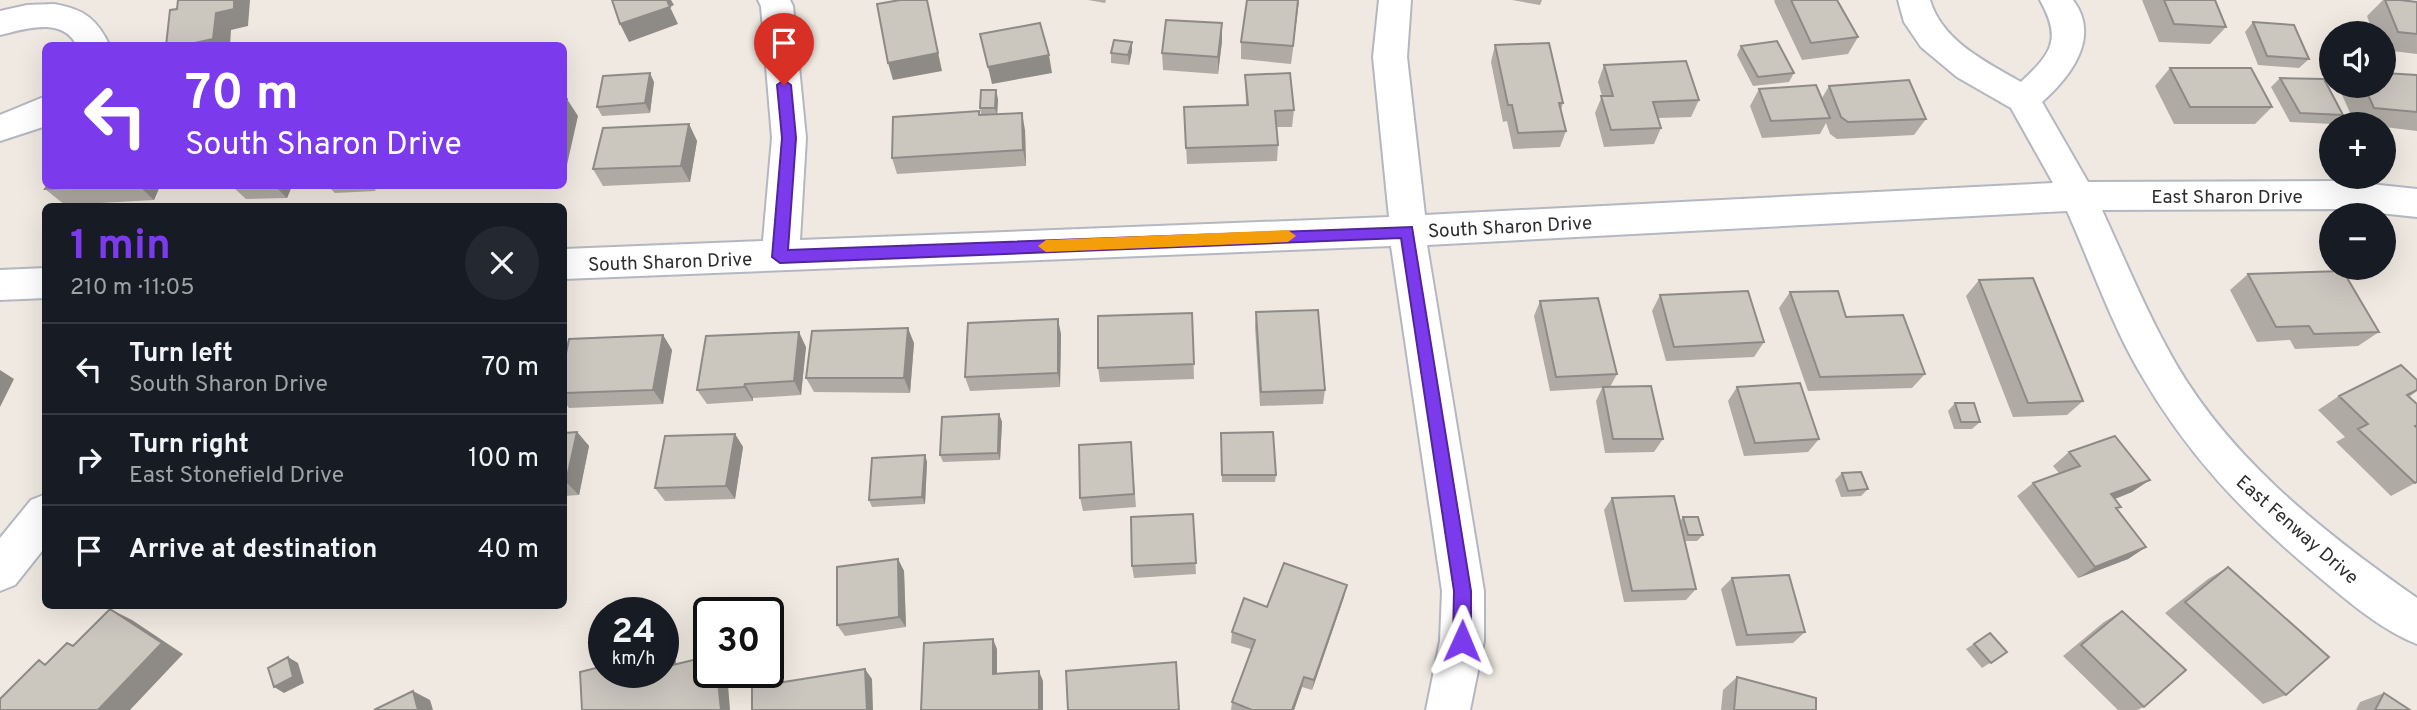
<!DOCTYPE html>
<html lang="en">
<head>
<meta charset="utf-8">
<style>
  :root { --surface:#171b24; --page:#242831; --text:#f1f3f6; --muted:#9ea1a6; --line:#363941; --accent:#7c3aed }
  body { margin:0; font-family:Overpass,sans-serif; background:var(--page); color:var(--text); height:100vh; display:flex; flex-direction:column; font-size:26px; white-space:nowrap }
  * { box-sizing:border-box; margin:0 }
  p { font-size:23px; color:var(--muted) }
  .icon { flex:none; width:38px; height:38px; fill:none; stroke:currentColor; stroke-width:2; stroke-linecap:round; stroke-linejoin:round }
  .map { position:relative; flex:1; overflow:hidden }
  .details { position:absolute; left:42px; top:203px; width:525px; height:406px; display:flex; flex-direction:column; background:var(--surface); border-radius:10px; box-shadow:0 7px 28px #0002 }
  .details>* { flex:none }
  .banner { position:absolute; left:42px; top:42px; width:525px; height:147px; border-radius:10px; box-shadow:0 7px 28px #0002; background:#7c3aed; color:#fff; overflow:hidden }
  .controls { position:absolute; left:2319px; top:21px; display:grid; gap:14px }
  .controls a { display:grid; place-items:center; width:77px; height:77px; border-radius:50%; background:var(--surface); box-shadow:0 7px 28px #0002; font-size:35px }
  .speed { position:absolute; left:588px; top:597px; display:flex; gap:14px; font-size:35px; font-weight:700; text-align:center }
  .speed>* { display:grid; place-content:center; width:91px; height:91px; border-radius:50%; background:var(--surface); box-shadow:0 7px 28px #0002; line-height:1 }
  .speed small { font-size:18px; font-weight:400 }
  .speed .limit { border:4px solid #111; border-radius:10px; background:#fff; color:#111 }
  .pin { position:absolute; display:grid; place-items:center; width:60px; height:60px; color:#fff; margin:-72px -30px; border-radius:50% 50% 50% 0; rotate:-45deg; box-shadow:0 0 7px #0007 }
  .pin .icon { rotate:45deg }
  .me { position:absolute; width:77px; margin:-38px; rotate:1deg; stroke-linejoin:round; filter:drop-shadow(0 0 5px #0008) }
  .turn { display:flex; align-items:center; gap:24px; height:147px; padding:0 28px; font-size:32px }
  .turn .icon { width:91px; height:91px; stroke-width:2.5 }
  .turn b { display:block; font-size:49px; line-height:60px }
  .round { display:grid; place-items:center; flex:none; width:74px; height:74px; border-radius:37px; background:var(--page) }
  .overview { display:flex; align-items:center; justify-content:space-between; height:119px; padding:0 28px }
  h1 { font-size:42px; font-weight:700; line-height:52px; color:var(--accent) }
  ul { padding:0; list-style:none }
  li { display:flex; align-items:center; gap:21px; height:91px; padding:0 28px; border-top:2px solid var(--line) }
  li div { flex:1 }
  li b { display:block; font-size:26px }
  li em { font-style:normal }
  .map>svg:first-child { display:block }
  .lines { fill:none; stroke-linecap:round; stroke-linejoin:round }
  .minor-casing { stroke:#b4b7c1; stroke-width:4 }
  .minor { fill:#fff; fill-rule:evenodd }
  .wall { fill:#afaba4 }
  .shaded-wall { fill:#8e8b86 }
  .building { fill:#cbc7bf; stroke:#8e8b86; stroke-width:2 }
  .route { fill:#7c3aed; stroke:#51269a; stroke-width:2 }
  .slow { fill:#f59e0b }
  .labels { text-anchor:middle; stroke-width:5; stroke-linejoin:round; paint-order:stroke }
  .street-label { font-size:19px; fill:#2e2e2e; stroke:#fff }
</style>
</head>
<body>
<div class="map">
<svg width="2417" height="710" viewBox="0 0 2417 710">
  <rect width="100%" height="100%" fill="#efe9e1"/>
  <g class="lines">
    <g class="minor-casing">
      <path id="minor" d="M758,0h32l3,6 13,132 -6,102 589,-23 -16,-160 6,-57h32l-4,57 18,158 628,-32 -42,-75 -54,-31 -36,-30 -17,-25 -6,-22h32c12,41 56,62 91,82 31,-29 41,-43 19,-82h33c28,37 -2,76 -31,102l46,80 254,-1 75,8v28l-75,-8 -240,1c21,45 40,92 64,136 56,107 154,184 251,252v46c-38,-15 -74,-47 -105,-73 -71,-60 -126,-118 -173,-200 -28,-48 -49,-109 -72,-160l-640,34 57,346v50l-14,69h-44l14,-69 2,-50 -51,-345 -827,33v-30l199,-8 9,-103 -11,-132z
        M54,4c30,5 43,15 56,42h-33c-14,-30 -52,-17 -77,-11v-24l27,-6z
        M46,96v30l-46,15v-26z
        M46,268v30l-46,2v-30z
        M46,494v52l-31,39 -15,6v-53l31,-38z"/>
    </g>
    <use href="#minor" class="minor"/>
  </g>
  <path class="wall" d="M1088,0h18l-1,3z
    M1299,0l-8,64 -50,-5v-17z
    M1512,0h30l-2,5z
    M1775,0h62l21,37 -10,17 -46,6 -28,-59z
    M2142,0h73l11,27 -16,17 -51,-2z
    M2383,0h17l17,2v52l-33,-4v-17h-11l-6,-17z
    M2253,22l56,37 -10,9 -41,-3 -13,-33z
    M1222,41l-4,33 -55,-4 -1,-17z
    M1495,45l68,58 -2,7 5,21 -6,16 -47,2 -6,-28 -4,1 -12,-60z
    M1741,46l53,27 -5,9 -36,4 -16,-31z
    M1132,51l-3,14 -18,-2v-10z
    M1604,65l95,35 -8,17 -33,1 3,10 -7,16 -50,3 -9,-34 7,-17 -4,-14z
    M2170,68l102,39 -17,17h-81l-19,-38z
    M1245,75l49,35 -2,17h-15l1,18 -1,16 -90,3 -3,-57 62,-2z
    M2417,75v56l-33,-4v-3h-29l-16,-36 3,-2h42z
    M2280,78l63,37 -10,9 -43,-2 -19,-35z
    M654,82l-4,31 -48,3 -5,-9z
    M1829,86l97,33 -12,16 -77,4 -7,-5 -4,-11 -6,11 -58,4 -12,-32 9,-17 63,9z
    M998,99l-1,15 28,16 1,36 -129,8 -5,-16 87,-47 1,4h1l-1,-7z
    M689,124l8,17 -7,41 -87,4 -10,-17z
    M47,186h127h-14l-6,14 -89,5 -20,-16z
    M232,186h60l-5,12 -41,1z
    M328,186h49l-2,5 -40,2z
    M513,186h49l-47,2z
    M2248,274l131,58 -21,14 -63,3 -5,-9 -33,2 -27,-52z
    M1979,280l104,121 -16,14 -54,2 -47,-121z
    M1790,292l56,25 79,57 -13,14 -104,3 -29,-83z
    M1660,295l104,47 -10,15 -88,4 -14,-50z
    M1540,301l77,73 -7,13 53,52 -9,13 -49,1 -9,-52 6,-13 -52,3 -16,-75z
    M1256,312l69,78 -2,14 -63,2 -5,-79z
    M1192,313l2,66 -94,3 -2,-14z
    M1061,334l-1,53 -90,4 -5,-14z
    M663,335l9,15 -9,54 -94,4 -5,-6v-39z
    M914,343l-4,50 -96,-1 -8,-14z
    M806,347l-5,48 -48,3v3l-46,3 -10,-14z
    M1737,387l82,52 -11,13 -64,4 -16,-55z
    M2417,391l-8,6 8,7v22l-1,1 1,55 -26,14 -55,-54 9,-5 -27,-27 21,-14z
    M1955,403l25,19 -8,7h-18l-6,-18z
    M999,414l3,8 -2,38 -57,2 -3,-7z
    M577,432l12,14 -10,49 -15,1v-63z
    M1221,433l55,42 -1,7h-53z
    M735,434l8,13 -8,52 -70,2 -10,-13z
    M1131,442l5,65 -53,4 -3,-13z
    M2069,452l63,40 -17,7 2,11 29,37 -18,12 -50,19 -61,-82 16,-13 26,-10 -6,-7z
    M925,455l2,7 -2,42 -53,3 -3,-7z
    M1842,473l26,16 -7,7 -20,1 -6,-17z
    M1612,498l68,23 3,-4 20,18 -6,6h-12l11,48 -10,11 -62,2 -20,-92z
    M1193,514l3,60 -62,4 -2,-12z
    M898,559l6,12 2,56 -61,9 -8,-11z
    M2228,567l58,128 -23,9 -98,-91 43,-34z
    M1732,578l73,54 -12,11 -57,3 -15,-57z
    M1344,597l-32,93 -10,-3 -8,23h-63l1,-8 19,-53 -20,-6 1,-11 35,-25z
    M2122,611l22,96 -7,3h-19l-55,-54 41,-34z
    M1990,633l17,19 -25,16 -16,-19z
    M1737,677l79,33h-95l2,-20z
    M2384,693l26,17h-54l4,-8z"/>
  <path class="shaded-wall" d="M234,0h16l-2,26 -17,4 -1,16h-49l35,-33z
    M667,0h4l3,5 -4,2z
    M927,0l15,71 -49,9 -5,-17z
    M1298,0h1l-8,64 2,-18z
    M670,7l8,17 -49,18 -9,-18z
    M1222,23v18l-4,33v-17z
    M1132,42v9l-3,14 -1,-10z
    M1049,55l3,18 -60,11 -4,-17z
    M650,73l4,9 -4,31 -5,-10z
    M996,90l2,9 -1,18 -2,-9z
    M567,99l11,17 -14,62v-63z
    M1022,113l3,17 1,36 -3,-16z
    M689,124l8,17 -7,41 -9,-16z
    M139,186h21l-6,14z
    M275,186h17l-5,12z
    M1058,319l3,15 -1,53 -2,-14z
    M908,328l6,15 -4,50 -6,-15z
    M799,332l7,15 -5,48 -7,-14z
    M663,335l9,15 -9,54 -10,-14z
    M0,370l14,9 -14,28z
    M745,384l8,14v3l-9,-14z
    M999,414l3,8 -2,38 -2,-7z
    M577,432l12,14 -10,49 -13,-13z
    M735,434l8,13 -8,52 -9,-13z
    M925,455l2,7 -2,42 -3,-7z
    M2150,480l-18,12 -38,15 17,-13z
    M2146,547l-18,12 -50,19 17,-11z
    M898,559l6,12 2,56 -7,-10z
    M1347,585l-3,12 -32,93 2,-10z
    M110,609l22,11 51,34 -53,56h-32z
    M993,639l4,10v35l-4,-10z
    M665,651l11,10v16l-11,-10z
    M288,657l10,6 6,20 -20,10 -10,-6z
    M865,669l7,10 1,31h-6z
    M1039,671l4,10v29h-4z
    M717,672h10l3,38h-9z
    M1304,677l-2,10 -8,23h-2z
    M413,691l17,9 3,10h-15z"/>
  <path class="building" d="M178,0h56v9l-18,4 -3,26 -32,7h-15l4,-36 7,-1z
    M612,0h55l3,7 -50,17z
    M900,0h27l11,53 -50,10 -11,-59z
    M1247,0h51l-5,46 -52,-4z
    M1791,0h46l21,37 -47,6z
    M2164,0h51l11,27 -52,-3z
    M2385,0h15l17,2v32l-19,-2z
    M1166,20l56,3 -4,34 -56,-4z
    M2253,22l41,3 15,34 -42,-3z
    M1040,23l9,32 -61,12 -8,-33z
    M1114,40l18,2 -4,13 -17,-2z
    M1777,41l17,32 -36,4 -17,-31z
    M1549,43l14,60h-4l7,28 -48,2 -6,-28h-4l-13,-60z
    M1686,61l13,39 -46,2 8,26 -50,2 -10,-34h12l-9,-31z
    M2170,68h81l21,39h-82z
    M650,73l-5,30 -48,4 6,-31z
    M1290,73l4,37 -19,1 3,34 -92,3 -2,-41 64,-2 -3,-30z
    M2384,73l33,2v37l-43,-4 -10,-22h20z
    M2280,78l44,1 19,36 -43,-2z
    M1909,80l17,39 -78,3 -7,-5 -12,-31z
    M1816,85l14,33 -59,3 -12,-32z
    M981,90h15l-1,18h-15z
    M564,99h3l-3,16z
    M979,111v4l43,-2 1,37 -131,8 1,-41z
    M689,124l-8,42 -88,3 10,-41z
    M47,186h56l-58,3z
    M2343,271l36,61 -65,2 -5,-8 -33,1 -28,-53z
    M2033,278l50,123 -55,2 -49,-123z
    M1748,291l16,51 -90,5 -14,-52z
    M1838,291l8,26 57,-2 22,59 -105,3 -30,-85z
    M1598,298l19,76 -61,3 -16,-76z
    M1318,310l7,80 -64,2 -5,-80z
    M1192,313l2,51 -96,4v-52z
    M1058,319v54l-93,4 3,-54z
    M908,328l-4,50h-98l6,-47z
    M799,332l-5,49 -49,3 -1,3 -47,3 9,-54z
    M663,335l-10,55 -89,3v-30l5,-24z
    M2401,365l16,15v10l-10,5 10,9v21l-2,1 2,2v54l-2,1 -57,-54 10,-5 -29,-28z
    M1800,383l19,56 -64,4 -18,-56z
    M1651,386l12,53h-50l-10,-52z
    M1955,403h19l6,19h-19z
    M999,414l-1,39 -58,2 2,-38z
    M577,432l-11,50 -2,1v-50z
    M1273,432l3,43h-54l-1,-42z
    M735,434l-9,52 -71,2 10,-52z
    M2115,436l35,44 -39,14 10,13 -5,1 30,39 -51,20 -62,-84 47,-17 -11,-14z
    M1131,442l3,52 -54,4 -1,-53z
    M925,455l-3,42 -53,3 3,-42z
    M1861,472l7,17 -20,2 -6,-18z
    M1674,496l22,93 -64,2 -20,-93z
    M1193,514l3,49 -64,3 -1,-49z
    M1683,517h15l5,18h-15z
    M898,559l1,58 -62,8v-58z
    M1284,563l63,22 -33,95 -10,-3 -12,33h-40l-20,-8 23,-62 -23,-8 12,-34 23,9z
    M2228,567l101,90 -43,38 -101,-93z
    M1789,575l16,57 -58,3 -15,-57z
    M110,609l52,34 -64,67h-98v-11l39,-39 6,5 22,-22 6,3z
    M2122,611l64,59 -42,37 -63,-62z
    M1990,633l17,19 -16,11 -17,-19z
    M993,639v35l46,-3v39h-118l3,-67z
    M663,651h2v16l44,-11v16h8l4,38h-139l-2,-38 24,-6v6h59z
    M288,657l5,20 -19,10 -6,-19z
    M1176,662l3,48h-111l-2,-39z
    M865,669l2,41h-115v-23z
    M1737,677l79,21v12h-82z
    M413,691l5,19h-44z
    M2384,693l26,17h-35z"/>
  <path class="route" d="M784,80l7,5 5,53 -8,112 624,-23 59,364v50l-3,6 -6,3 -6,-3 -3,-6 1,-50 -53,-353 -621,25 -8,-6 10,-119 -5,-53z"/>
  <path class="slow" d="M1288,230l8,6 -8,6 -242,10 -8,-6 8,-6z"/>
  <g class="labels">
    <g class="street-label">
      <text x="2227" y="203">East Sharon Drive</text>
      <text transform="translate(1510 226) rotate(-3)" y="7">South Sharon Drive</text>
      <text transform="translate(670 261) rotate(-2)" y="7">South Sharon Drive</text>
      <text transform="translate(2298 529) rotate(41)" y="7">East Fenway Drive</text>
    </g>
  </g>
</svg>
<div class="controls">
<a><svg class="icon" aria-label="sound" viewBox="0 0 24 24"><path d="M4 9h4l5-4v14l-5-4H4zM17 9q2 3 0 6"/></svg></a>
<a>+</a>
<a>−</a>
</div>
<div class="speed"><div>24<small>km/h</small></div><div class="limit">30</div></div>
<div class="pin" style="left:784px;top:85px;background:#d93025"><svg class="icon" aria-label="arrive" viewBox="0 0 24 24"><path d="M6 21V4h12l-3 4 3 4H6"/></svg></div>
<svg class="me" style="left:1462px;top:641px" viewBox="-20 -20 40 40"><path d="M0-17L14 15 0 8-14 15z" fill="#7c3aed" stroke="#fff" stroke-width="4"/></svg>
<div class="banner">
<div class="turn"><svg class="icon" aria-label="left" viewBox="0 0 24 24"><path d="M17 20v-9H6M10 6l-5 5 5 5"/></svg><div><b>70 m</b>South Sharon Drive</div></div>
</div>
<section class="details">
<div class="overview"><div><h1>1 min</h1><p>210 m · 11:05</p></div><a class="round"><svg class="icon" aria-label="close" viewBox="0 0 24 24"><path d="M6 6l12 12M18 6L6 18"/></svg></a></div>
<ul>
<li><svg class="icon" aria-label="left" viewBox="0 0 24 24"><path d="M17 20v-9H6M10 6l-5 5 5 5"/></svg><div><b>Turn left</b><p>South Sharon Drive</p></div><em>70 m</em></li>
<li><svg class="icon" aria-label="right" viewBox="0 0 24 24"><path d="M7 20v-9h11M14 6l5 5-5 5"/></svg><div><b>Turn right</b><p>East Stonefield Drive</p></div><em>100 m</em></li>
<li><svg class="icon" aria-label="arrive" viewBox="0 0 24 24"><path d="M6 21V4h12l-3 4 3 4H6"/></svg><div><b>Arrive at destination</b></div><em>40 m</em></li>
</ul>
</section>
</div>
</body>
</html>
